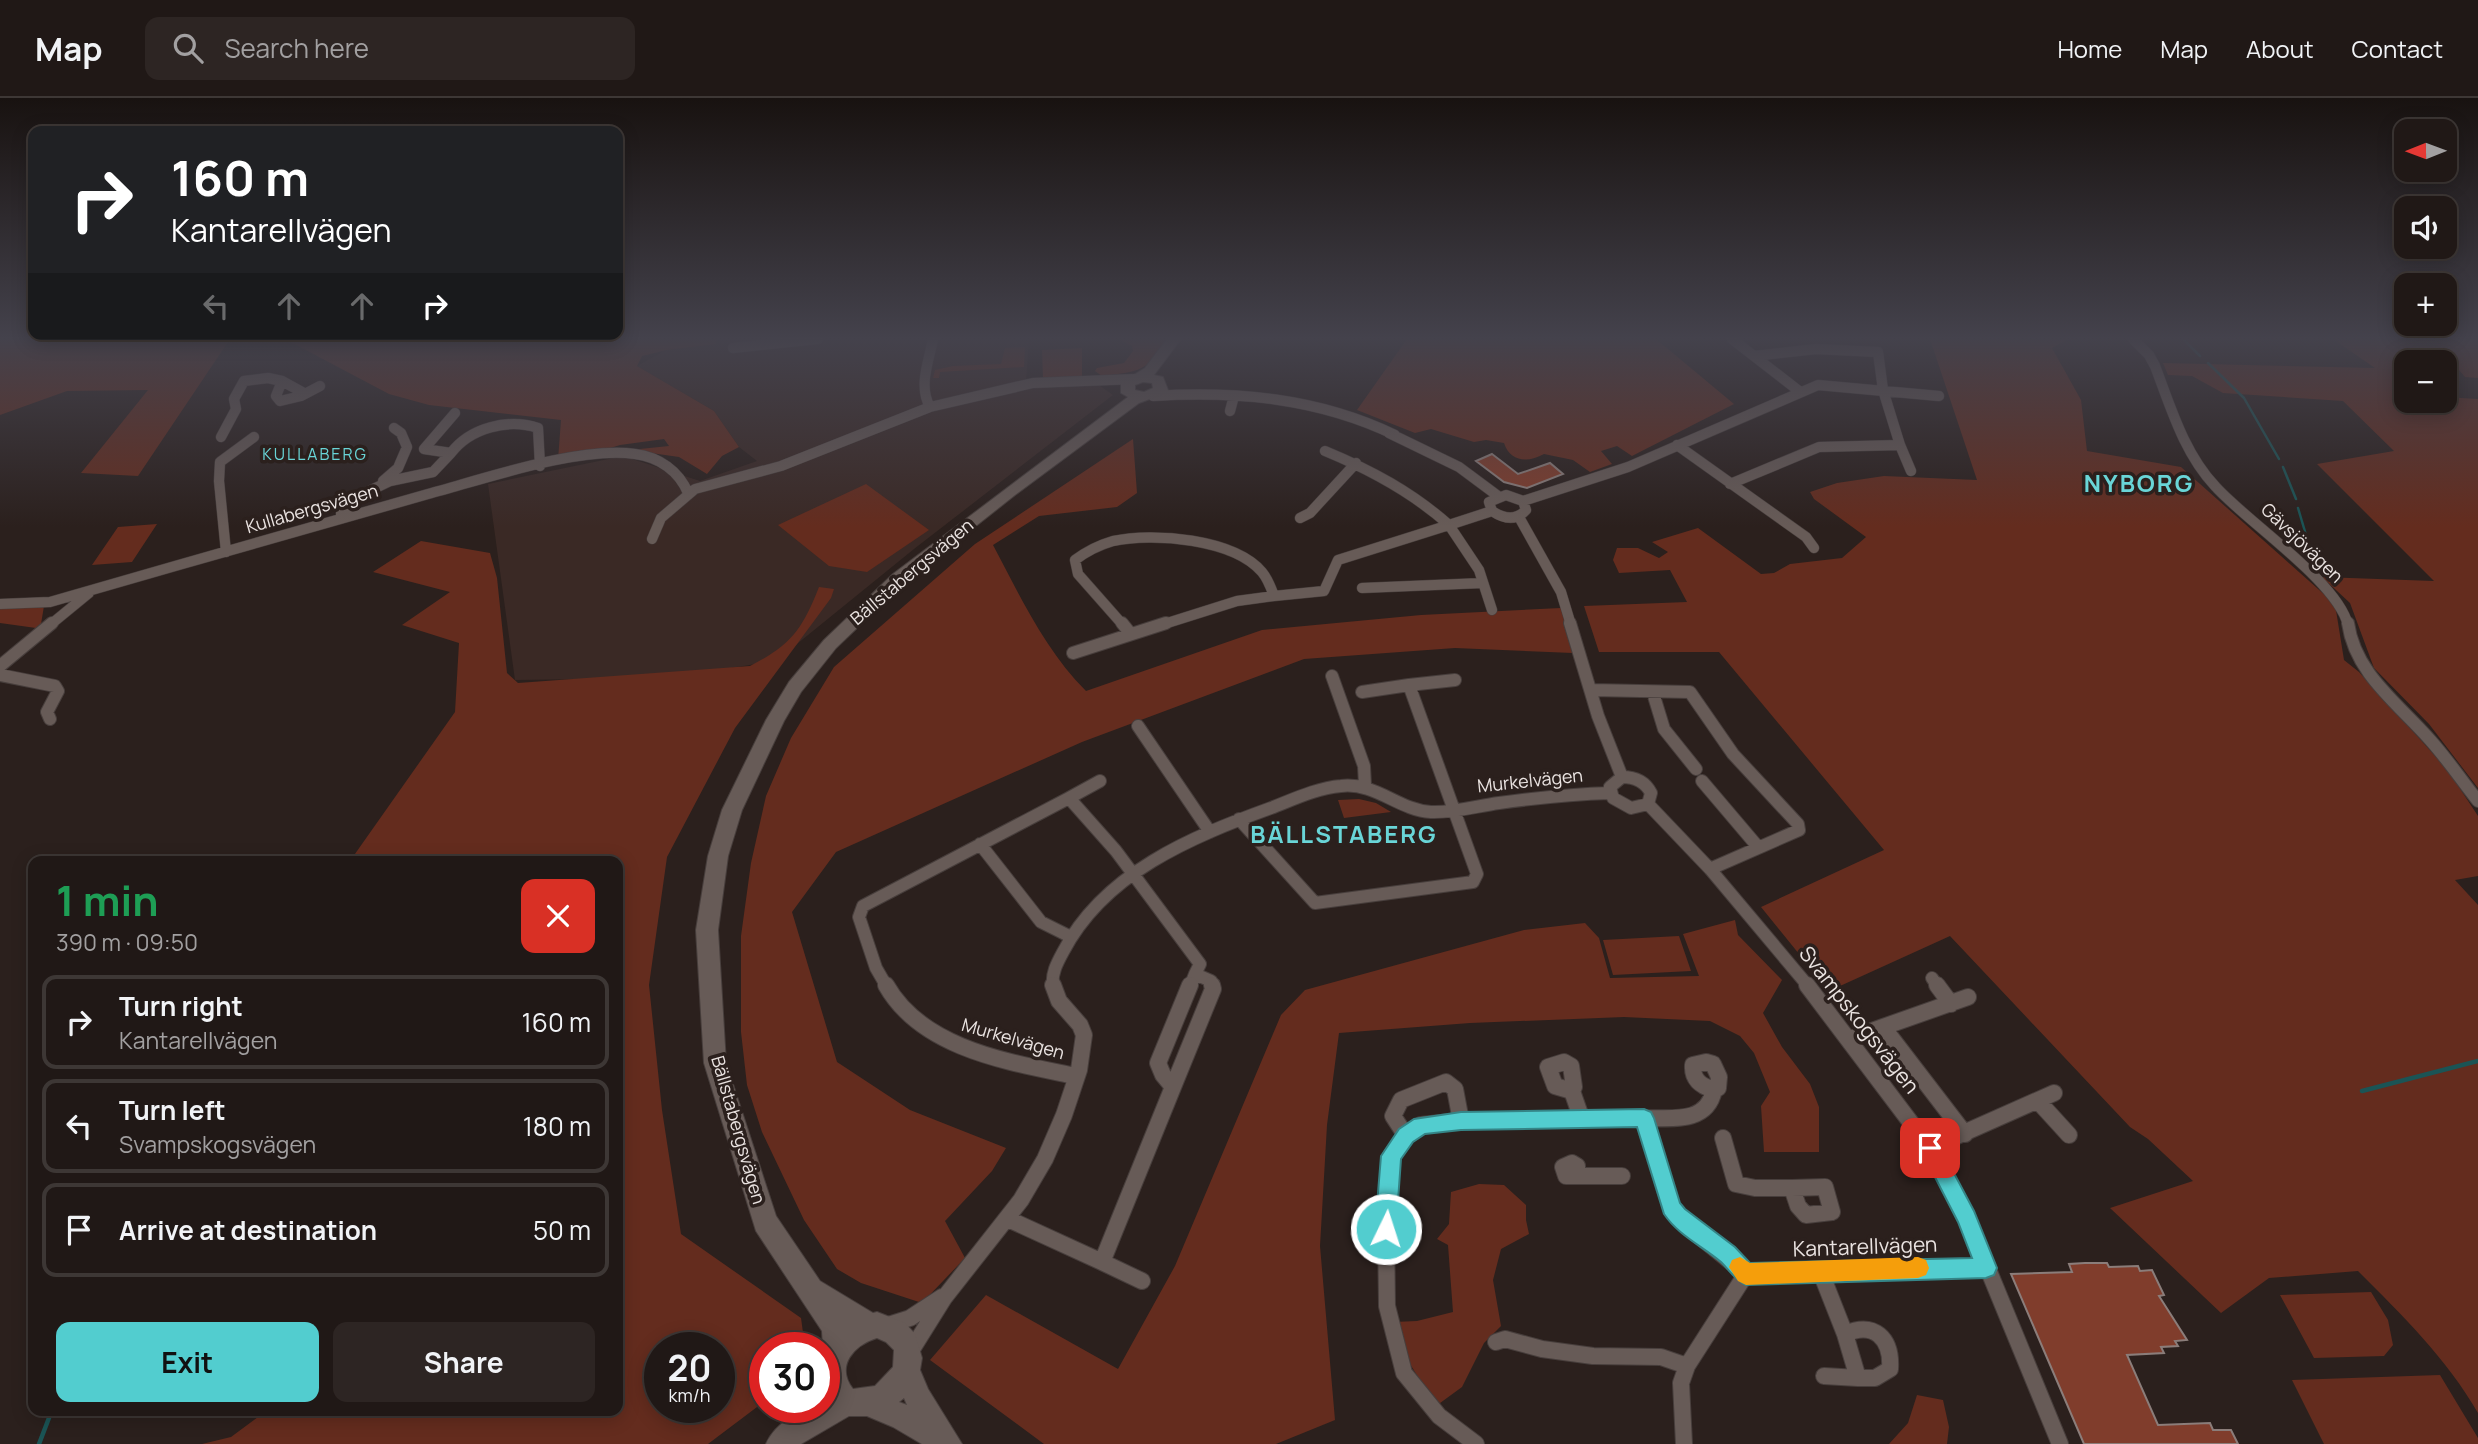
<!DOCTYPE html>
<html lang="en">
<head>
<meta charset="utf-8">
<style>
  :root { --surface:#201816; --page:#2d2523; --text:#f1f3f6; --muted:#a2a0a1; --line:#3d3735; --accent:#52cdcf }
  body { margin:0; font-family:Manrope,sans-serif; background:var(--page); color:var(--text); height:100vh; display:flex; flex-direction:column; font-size:26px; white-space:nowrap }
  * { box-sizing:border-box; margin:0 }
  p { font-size:23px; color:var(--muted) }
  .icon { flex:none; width:38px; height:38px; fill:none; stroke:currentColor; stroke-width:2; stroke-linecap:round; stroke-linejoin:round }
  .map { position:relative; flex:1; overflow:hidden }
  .drawer { position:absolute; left:28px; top:758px; width:595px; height:560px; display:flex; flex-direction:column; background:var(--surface); border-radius:14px; box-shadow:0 4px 18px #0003,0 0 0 2px var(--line) }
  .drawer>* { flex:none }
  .hud { position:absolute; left:28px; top:28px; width:595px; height:214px; border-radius:14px; box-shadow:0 4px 18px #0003,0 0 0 2px var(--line); background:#202124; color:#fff; overflow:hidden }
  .needle { width:46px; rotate:269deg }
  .controls { position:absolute; left:2394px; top:21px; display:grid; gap:14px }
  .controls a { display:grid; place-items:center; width:63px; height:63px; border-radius:14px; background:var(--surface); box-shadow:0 4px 18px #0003,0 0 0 2px var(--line); font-size:35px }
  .speed { position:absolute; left:644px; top:1234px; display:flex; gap:14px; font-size:35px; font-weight:700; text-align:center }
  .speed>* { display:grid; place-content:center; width:91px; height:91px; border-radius:50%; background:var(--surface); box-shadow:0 4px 18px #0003,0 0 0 2px var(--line); line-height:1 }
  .speed small { font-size:18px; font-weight:400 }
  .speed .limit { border:10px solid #d22; background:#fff; color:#111 }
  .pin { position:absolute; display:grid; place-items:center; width:60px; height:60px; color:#fff; margin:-30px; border-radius:14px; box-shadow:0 4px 10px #0006 }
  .me { position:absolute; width:77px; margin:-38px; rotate:4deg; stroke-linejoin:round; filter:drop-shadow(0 0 5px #0008) }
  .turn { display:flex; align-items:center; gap:24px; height:147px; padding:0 28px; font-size:32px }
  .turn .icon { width:91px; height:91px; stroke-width:2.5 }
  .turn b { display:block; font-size:49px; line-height:60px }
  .lanes { display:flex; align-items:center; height:66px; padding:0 28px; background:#0003; justify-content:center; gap:35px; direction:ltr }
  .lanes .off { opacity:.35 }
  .round { display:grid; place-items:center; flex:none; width:74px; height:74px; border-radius:14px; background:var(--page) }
  .summary { display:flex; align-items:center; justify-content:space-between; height:119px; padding:0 28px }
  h1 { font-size:42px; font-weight:700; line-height:52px; color:#1e9e55 }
  .primary-button { display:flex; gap:14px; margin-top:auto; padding:14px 28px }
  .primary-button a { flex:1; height:80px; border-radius:14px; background:var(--accent); color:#111; font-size:28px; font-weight:700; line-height:80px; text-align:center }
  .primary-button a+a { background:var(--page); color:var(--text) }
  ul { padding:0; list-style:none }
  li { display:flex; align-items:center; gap:21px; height:94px; margin:0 14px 10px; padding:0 14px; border:4px solid var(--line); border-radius:14px }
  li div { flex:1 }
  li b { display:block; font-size:26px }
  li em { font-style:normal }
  header { display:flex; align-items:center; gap:42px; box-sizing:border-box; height:98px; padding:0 35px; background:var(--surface); border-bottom:2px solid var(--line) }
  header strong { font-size:33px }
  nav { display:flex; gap:38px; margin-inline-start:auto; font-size:24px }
  .search { width:490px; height:63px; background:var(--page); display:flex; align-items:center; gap:18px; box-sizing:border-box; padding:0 24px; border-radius:14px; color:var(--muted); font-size:26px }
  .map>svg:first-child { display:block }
  .built { fill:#3a2925 }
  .green { fill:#642c1e; fill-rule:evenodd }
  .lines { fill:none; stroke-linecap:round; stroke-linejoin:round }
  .stream-far1 { stroke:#1b5455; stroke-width:2.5 }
  .stream { stroke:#1b5455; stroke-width:4.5 }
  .building { fill:#803d2c; stroke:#8b7d7a; stroke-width:2 }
  .street-far2-casing { stroke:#473e3c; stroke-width:11 }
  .street-far1-casing { stroke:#473e3c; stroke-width:14 }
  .street-casing { stroke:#473e3c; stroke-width:18 }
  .secondary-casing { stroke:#473e3c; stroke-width:2 }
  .street-far2 { stroke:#675b57; stroke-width:10 }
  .street-far1 { stroke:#675b57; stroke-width:12 }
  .street { stroke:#675b57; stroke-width:16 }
  .secondary { fill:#675b57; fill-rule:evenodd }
  .route { fill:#52cdcf; stroke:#358587; stroke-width:2 }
  .slow { fill:#f59e0b }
  .labels { text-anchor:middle; stroke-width:7; stroke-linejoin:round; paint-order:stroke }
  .far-neighbourhood-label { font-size:16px; letter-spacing:2px; fill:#69d5d7; stroke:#2b201d }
  .street-label { font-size:18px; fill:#eae3e1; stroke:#2b201d }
  .near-street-label { font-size:21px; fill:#eae3e1; stroke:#2b201d }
  .district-label { font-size:24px; font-weight:bold; letter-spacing:2px; fill:#69d5d7; stroke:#2b201d }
</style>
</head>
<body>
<header>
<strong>Map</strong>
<div class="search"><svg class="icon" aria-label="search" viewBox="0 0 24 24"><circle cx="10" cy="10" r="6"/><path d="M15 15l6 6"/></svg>Search here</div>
<nav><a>Home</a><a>Map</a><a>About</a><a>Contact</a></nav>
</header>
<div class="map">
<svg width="2478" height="1346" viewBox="0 0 2478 1346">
  <rect width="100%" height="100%" fill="#2b201d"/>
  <path class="built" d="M717,241h312l-3,43 70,1 17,12 -199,154 -138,112 -109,17 -152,2 -27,-196 135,-28 77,25 57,-20 -18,-14 -25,-36 -77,-45 29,-16 50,-6z"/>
  <path class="green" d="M0,241h144l-5,1 9,1 82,-2 -92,137 -57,-3 67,-83 -81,1 -67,24z
    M285,241h432l-1,5 -49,6 -25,6 -5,10 77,45 25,36 -17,9 -15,18 -28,-17 -49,-7 39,-4 -5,-7 -44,6 -29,9 -33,6 3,-40 -132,-15 -40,-11z
    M1119,241h49c-19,32 -30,33 -66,37l-7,-5 2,-3 27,-5 9,-12 -1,-5z
    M1407,241h249l78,65 -102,52 -15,-10 -16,5 11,13 -22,8 -17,-12 -29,-6c-16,9 -34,8 -40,-11l-18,-3 -12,2 -43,-13 -16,4 -58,-23z
    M1930,241h138l-16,9 29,52 6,51 94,16 154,137 9,56 15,12 88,97 31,47v60l-23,4 23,25v508c-31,-54 -76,-98 -120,-142l-89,7 -48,35 -111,-105 83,-27 -45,-42 -18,-12 -180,-191 -121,55 -68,-84 123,-57 -165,-198h-120l-15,-46 103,-4 -17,-32 -51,3 -6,-13 4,-12h21l21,10 9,-6 -16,-10 46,-14 63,46 13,-1 16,-9 52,-6 24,-21 -52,-38 -4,-7 27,-9 47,-7 93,4z
    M2333,241h145v39l-13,-1 -11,-13 -48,-2v39h39v-4l33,2v389l-49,-64 -55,-56 -24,-65 -28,-26 112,4 -117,-117 77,-13 -51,-50 -120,-8 -31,-17 -24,-1 -5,-12 212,5z
    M1025,249l-1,20 -84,5 -1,6h-6l2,-8 18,-4 48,-2 4,-16z
    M1082,250v28l-39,3 -1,-29z
    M1133,341l4,54 -20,14 -78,9 -46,29c27,51 52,105 93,146l176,-61 159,-15 140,-7 12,45 -118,-5 -151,11 -222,83 -246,110 -44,60 45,150 73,48 96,38 -14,23 -47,50 20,37 -43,45 -61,-20 -24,-14 -33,-49 -42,-88 -15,-47 -6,-53v-96l10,-73 15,-67 25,-58 43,-71 141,-123z
    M866,386l63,46 -62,42 -38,-6 -51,-41z
    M157,426l-25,38 -40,3 26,-38z
    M421,443l69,12 7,25 10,95 11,10 232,-17c41,-21 52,-36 69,-79l15,2 -3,9 -96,130 -68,129 -18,128 13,125 19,124 120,84 4,29 -40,1v53l-57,43h-506l29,-7 35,-26 352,-1v-549h-268l105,-149 4,-69 -57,-18 48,-33 -77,-20zM660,1250h59v59h-59z
    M44,508l-3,18 -5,4 -36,-5v-14z
    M1359,701l17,4 15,9 -47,6 -6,-18z
    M1735,822l3,15 44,45 -19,33 19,34 28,37 9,23v45h-55l-3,-46 9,-14 -16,-39 -14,-17 -30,-15 -86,-4 -154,6 -131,10 -12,92 -7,121 15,174 -59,24h-232l-114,-84 56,-65 132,74 57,-103 106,-251 24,-25 219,-60 61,-7 14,15 11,40 89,-2 -16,-42z
    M1679,838l12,35 -78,4 -10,-35z
    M1479,1086l25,1 22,20v15l3,14 -28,15 -8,31 8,46 -17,17 -22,44 -26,19 -34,-55 -8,-29 23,-1 36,-9 -5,-67 -11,-6 12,-15 2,-32z
    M2371,1194l17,28 5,25 -9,11 -70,2 -34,-63z
    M2440,1277l38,63v6h-154l-32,-64z
    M1917,1297l26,5 6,27 -2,17h-58l19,-21z"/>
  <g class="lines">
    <path class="stream-far1" d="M2183,241l17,17
      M2208,265l36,35 35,61
      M2283,369l13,32
      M2298,410l8,27"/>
    <path class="stream" d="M2362,993l116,-30
      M39,1346l13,-34"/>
  </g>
  <path class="building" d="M1492,356l26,20 32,-11 13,11 -36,14 -23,-6 -28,-21z
    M2085,1165h22l2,4 29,-1 2,5 12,-1 12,25 -5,1 28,44 -12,1 3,5 -17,1 3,6 -37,2 31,70 52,-2 3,7h18l7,14h-154l-73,-170 61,-2 -3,-8z"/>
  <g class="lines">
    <g class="street-far2-casing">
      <path id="street-far2" d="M1732,241l67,52
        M2133,241l16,16 6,11c16,42 29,87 60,120 32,36 122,95 133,139
        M733,250l85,-9
        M282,283l20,11 -1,4 -21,5 -4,-5z
        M301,298l19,-10
        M1153,298c85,-5 165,2 242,39
        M930,309c-12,-21 -1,-46 3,-68
        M1230,313l4,-15
        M1389,335l70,34 39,29
        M221,339l15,-28 -2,-10 10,-18 24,-3 14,3
        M1677,347l129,92 8,11
        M1900,347l11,26
        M1325,353c46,19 87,41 124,74l43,-14
        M451,355c19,-25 57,-35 87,-25l2,38
        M383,383l15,-13 9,-21 -6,-14 -7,-5
        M1730,386l89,-37 81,-2 -17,-55 -5,-38 -62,-3 -62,7
        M1506,397l17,6 3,9c-10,11 -22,9 -34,1l-3,-9z
        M1523,403l105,-34 190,-82 121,11
        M1519,419l42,75 10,33
        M341,420v-5l24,-20 25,-12 43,-9 18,-19 -27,-4 31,-36
        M1300,420l10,-5 46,-50
        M652,441l9,-21 34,-29 86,-23 149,-59 103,-24 103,-4
        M226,454l-7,-71 1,-19 34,-25
        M1362,490l121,-5
        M0,506l50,-2c126,-36 252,-73 378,-108 56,-15 151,-48 207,-40 24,3 44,17 53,39
        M50,527l39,-32
        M1123,527l-45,-51 -3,-14c12,-9 24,-15 38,-19 40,-9 121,-2 149,31 6,7 9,16 12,24l50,-5 14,-31 111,-35 30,45 13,40
        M1161,527l76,-24 37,-5"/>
    </g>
    <g class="street-far1-casing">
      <path id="street-far1" d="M1122,525l8,10
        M1570,525l28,93 24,61
        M2348,525c7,51 51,81 83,118 17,19 31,40 47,60
        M1073,555l93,-30
        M0,568l52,-43
        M0,577l55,11 3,5 -11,21 3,7
        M1332,578l32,90 1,19
        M1591,592l99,2 43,62 65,70 1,6 -89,39
        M1362,594l47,-7
        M1653,595l11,36 32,40
        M1138,628l72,106
        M1622,679c13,0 23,4 29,16l-3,11 -17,4 -18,-10 -3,-11z
        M1100,683l-31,17 47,53 84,113 -5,10
        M1702,683l56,66
        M1648,706l62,65 99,118
        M1239,721l76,84 158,-21 4,-8 -68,-189 46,-5
        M980,746l61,78 30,15
        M1195,876l16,7 1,6
        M1932,880l6,9
        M887,889l-11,-19 -17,-51 4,-11 206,-108
        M1053,889c-2,-13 4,-24 10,-35 41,-79 128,-115 208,-144 23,-9 46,-20 70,-22 35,-4 57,24 90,26 23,1 46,-6 68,-9 37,-5 74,-9 111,-10
        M1190,889l5,-13"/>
    </g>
    <g class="street-casing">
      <path id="street" d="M886,887c36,64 123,77 189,91
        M1190,887l-32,78 5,12 10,12 40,-98 -1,-4
        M1807,887l123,163 37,70 93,226
        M1937,887l14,19
        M1850,941l33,-12
        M1564,964l7,4 3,21 -2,4 -17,-5 -7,-19z
        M1706,964l7,2 6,13 -1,11 -4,2c-13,-4 -22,-10 -21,-25z
        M1572,993l9,26
        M2038,1003l31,34
        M1644,1020c28,0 63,6 70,-28
        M1965,1036l-82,-107 85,-30
        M1406,1038l-13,-20 8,-16 45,-18 9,7 6,32
        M1723,1040l13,46 19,4h37
        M1930,1050l124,-55
        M1572,1065l5,3v10h-11l-3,-9z
        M1577,1078h45
        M1825,1089l7,25 -26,3 -8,-9 -6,-18z
        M1008,1121l94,43
        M1821,1175l24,61 13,44 -34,-2
        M1142,1183l-40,-19 71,-175
        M888,1227l22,-7 32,-21
        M1845,1236c29,-13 47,4 45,35l-15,9h-17
        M1496,1244l9,-3 37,10 51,7 68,1 26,9
        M909,1256l35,-56 77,-98 24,-41 19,-44 15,-45 5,-35 -4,-10 -21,-24 -6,-16
        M1476,1346l-37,-28 -35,-43 -17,-67 -1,-77 5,-73 15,-20 15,-11 40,-4 183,-3 27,90 15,17 60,49
        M1684,1346l-3,-61 6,-17 59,-92 240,-6"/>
    </g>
    <g class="secondary-casing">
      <path id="secondary" d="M1167,241h14l-27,36 9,2 5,13 -2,3 -27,10 -124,92 -110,87 -69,66 -35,44 -17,29 -42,89 -14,46 -10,74 8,133 50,153 44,65 53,32 4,-1 28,11 10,11 7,24 -2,12 8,19 34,55h-40l-29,-17 -26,-11h-18l-48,28h-35c9,-21 36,-37 58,-37l2,-9 -4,-67 -66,-100 -52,-168 -8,-133 12,-74 14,-46 44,-90 23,-38 35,-42 69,-66 235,-177 -7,-4v-10l24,-15zM1143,284l9,1 1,5 -9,4 -9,-2v-5zM877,1240l9,4 8,8 -1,17 -18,19 -22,3c-18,-23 1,-44 24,-51zM904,1300l3,7 -8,-3z"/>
    </g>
    <use href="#street-far2" class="street-far2"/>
    <use href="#street-far1" class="street-far1"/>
    <use href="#street" class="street"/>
    <use href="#secondary" class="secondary"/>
  </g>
  <linearGradient id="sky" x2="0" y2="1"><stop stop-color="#181210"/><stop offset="0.56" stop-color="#44424c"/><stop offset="1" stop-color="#44424c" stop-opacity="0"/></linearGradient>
  <rect width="2478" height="429" fill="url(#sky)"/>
  <path class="route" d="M1644,1011l7,3 3,6 26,85 5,6 50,38 15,16 222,-5 -14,-36 -38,-74 3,-7 7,-3 7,3 37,70 23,57 -3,7 -8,3 -240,7c-11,-5 -17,-15 -25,-23 -19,-16 -43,-27 -57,-48l-27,-87 -176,3 -36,4 -12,8 -12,17 -5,70 -3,8 -7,2 -8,-2 -3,-8 6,-73 18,-27 15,-10 47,-7z"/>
  <path class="slow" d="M1740,1159l10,6 168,-6 8,3 3,8 -3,7 -8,3 -172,7 -8,-4 -9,-14 3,-7z"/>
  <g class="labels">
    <g class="far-neighbourhood-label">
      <text x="315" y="362">KULLABERG</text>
    </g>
    <g class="street-label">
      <text transform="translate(312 411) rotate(-16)" y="6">Kullabergsvägen</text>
      <text transform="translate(2302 445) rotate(44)" y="6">Gävsjövägen</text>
      <text transform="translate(912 474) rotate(-40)" y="6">Bällstabergsvägen</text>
      <text transform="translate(1530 683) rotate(-6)" y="6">Murkelvägen</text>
      <text transform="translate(1013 941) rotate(16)" y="6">Murkelvägen</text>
      <text transform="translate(738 1032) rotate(74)" y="6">Bällstabergsvägen</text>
    </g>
    <g class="near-street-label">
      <text transform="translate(1859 922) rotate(52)" y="7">Svampskogsvägen</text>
      <text transform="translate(1865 1149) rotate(-2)" y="7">Kantarellvägen</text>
    </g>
    <g class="district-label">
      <text x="2139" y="394">NYBORG</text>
      <text x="1344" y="745">BÄLLSTABERG</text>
    </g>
  </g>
</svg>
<div class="controls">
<a><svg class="needle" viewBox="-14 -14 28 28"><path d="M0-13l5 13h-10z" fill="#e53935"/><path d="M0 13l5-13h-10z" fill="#a2a0a1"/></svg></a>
<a><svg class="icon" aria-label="sound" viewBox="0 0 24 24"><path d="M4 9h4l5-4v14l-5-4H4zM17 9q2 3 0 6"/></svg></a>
<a>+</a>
<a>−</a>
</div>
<div class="speed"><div>20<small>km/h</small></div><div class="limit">30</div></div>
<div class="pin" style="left:1930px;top:1050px;background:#d93025"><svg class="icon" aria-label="arrive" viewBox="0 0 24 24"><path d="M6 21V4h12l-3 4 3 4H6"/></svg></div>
<svg class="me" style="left:1386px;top:1131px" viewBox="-20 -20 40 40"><circle r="17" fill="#52cdcf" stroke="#fff" stroke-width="3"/><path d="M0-11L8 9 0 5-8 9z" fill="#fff"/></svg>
<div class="hud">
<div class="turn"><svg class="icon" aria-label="right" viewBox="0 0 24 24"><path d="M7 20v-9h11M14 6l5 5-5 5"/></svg><div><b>160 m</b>Kantarellvägen</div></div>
<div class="lanes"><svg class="icon off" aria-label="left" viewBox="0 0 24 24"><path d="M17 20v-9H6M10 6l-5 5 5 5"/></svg><svg class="icon off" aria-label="ahead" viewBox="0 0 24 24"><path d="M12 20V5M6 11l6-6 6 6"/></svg><svg class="icon off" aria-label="ahead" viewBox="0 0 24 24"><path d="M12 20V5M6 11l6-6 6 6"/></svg><svg class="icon" aria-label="right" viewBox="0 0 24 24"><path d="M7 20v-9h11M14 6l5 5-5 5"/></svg></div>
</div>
<section class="drawer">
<div class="summary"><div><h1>1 min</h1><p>390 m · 09:50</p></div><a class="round" style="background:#d93025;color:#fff"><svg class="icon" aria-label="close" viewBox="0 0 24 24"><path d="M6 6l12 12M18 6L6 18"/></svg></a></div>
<ul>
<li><svg class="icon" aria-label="right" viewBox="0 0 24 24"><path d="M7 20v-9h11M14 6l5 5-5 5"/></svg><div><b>Turn right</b><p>Kantarellvägen</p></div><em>160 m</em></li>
<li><svg class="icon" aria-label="left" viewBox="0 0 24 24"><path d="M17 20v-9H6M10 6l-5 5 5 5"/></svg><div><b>Turn left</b><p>Svampskogsvägen</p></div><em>180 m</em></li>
<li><svg class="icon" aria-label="arrive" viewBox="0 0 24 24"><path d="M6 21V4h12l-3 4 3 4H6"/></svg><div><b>Arrive at destination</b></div><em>50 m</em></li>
</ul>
<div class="primary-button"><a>Exit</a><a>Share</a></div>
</section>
</div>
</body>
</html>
